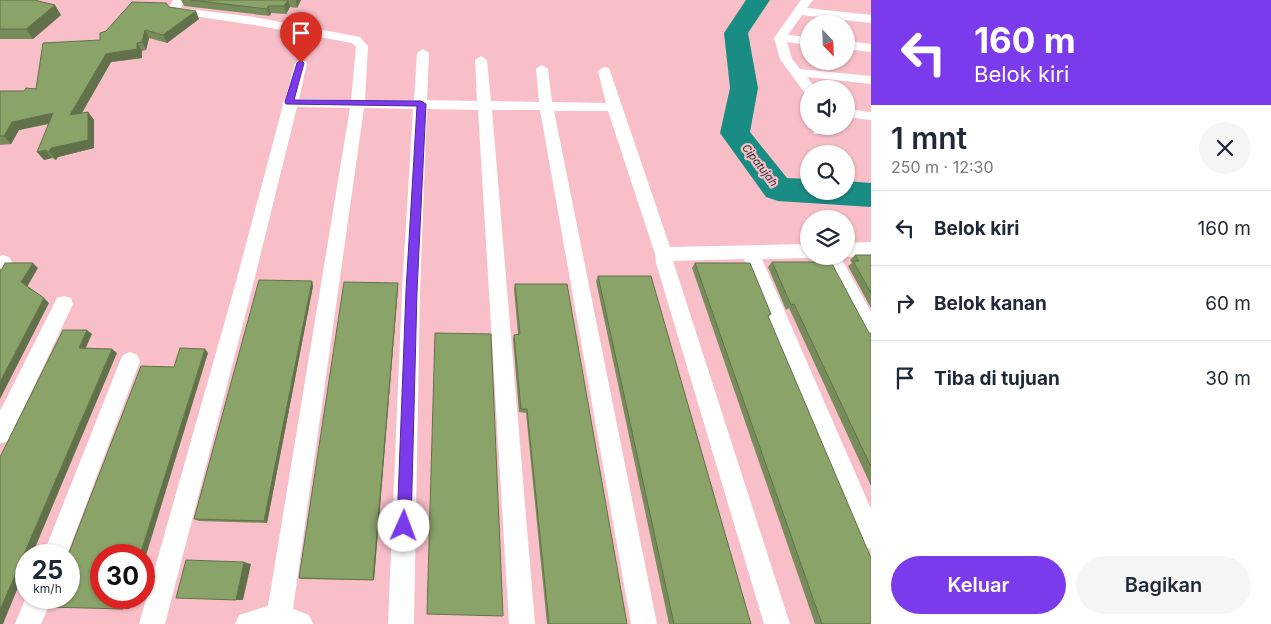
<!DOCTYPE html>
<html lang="id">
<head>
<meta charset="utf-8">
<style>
  :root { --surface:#fff; --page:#f6f6f7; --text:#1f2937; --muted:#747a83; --line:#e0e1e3; --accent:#7c3aed }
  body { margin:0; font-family:Inter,sans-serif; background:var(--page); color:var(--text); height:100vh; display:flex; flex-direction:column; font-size:19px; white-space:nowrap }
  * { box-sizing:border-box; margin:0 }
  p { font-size:16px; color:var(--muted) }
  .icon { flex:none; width:28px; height:28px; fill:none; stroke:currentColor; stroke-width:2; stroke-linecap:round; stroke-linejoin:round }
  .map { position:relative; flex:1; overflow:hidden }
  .side { display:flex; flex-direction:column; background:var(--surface); width:400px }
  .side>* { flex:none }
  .banner { background:#7c3aed; color:#fff; overflow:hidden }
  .needle { width:32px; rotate:157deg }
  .fabs { position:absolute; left:800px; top:15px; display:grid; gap:10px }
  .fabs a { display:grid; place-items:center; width:55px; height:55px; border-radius:50%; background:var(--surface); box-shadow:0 1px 4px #0004; font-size:25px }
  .speed { position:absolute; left:15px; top:544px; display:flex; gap:10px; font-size:25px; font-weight:700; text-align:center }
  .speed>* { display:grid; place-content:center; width:65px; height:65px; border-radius:50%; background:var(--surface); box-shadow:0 1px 4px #0004; line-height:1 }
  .speed small { font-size:12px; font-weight:400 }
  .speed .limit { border:8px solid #d22; background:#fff; color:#111 }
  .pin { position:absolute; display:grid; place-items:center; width:42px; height:42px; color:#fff; margin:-51px -21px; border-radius:50% 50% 50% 0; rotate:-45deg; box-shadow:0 0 5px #0007 }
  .pin .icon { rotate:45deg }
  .me { position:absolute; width:55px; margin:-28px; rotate:2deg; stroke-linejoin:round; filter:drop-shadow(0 0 4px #0008) }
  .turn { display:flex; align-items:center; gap:18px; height:105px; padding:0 20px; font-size:22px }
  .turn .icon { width:65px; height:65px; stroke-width:2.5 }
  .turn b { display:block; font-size:35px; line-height:42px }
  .round { display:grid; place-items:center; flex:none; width:52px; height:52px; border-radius:26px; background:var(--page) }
  .summary { display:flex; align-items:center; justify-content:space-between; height:85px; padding:0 20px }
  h1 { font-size:30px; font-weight:600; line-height:38px }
  .action { display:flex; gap:10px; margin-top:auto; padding:10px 20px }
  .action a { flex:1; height:58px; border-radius:30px; background:var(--accent); color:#fff; font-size:20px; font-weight:600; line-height:58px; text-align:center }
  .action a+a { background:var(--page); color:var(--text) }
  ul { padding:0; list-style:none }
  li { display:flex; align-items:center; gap:15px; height:75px; padding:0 20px; border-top:1px solid var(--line) }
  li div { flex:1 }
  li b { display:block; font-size:19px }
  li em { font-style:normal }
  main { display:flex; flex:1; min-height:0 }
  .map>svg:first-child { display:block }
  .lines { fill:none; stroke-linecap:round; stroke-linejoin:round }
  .river { fill:#198c83; fill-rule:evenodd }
  .street { fill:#fff; fill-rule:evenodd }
  .wall { fill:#778c5a }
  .shaded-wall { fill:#61724a }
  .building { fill:#8aa369; stroke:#61724a }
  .route { fill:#7c3aed; stroke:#51269a }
  .labels { text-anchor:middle; stroke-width:4.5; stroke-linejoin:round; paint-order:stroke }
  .far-water-label { font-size:11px; font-style:italic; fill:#182f2d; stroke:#f9bfc8 }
</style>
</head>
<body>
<main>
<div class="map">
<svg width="871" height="624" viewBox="0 0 871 624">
  <rect width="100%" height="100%" fill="#f9bfc8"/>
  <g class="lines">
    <path class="river" d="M746,0h24l-22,33 10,55 -8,44 37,46 22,1v12h37v-10l25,2v24l-93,-6 -12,-4 -46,-64 10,-45 -6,-55z"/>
    <path class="street" d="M173,0h12l-4,8 73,9 106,20 8,9 -3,54h49l3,-47 6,-4 6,4 -2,47 50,1 -2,-41 6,-4 6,4 4,41 48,1 -3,-33 6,-4 6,4 4,33 54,1 -8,-32 6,-4 5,1 61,179 139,-3v12h5l-5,2 -47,1 109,250v40l-9,-3 -118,-287 -71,2 117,363h-26l-108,-361 -1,-9 -47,-143h-54l103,513h-26l-91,-514h-48l43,514h-26l-31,-514 -51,-1 -7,182 -6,333h-26l14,-333 11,-182 -49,-1 -71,501 16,6 4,9h-78l4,-9 29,-9 82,-498 -53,-1 -45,182 -87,335h-26l95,-335 49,-184 -1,-2 3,-3 10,-37 6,-4 6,4 -8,36 52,1 5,-53 -4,-4 -98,-18 -81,-12 -4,-5z
      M801,0h12l-6,8 64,7v8l-69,-8 -14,20 21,2v8l-22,-3 5,17 8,10 71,7v8l-64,-7 9,12h-7v4l-5,-1 -24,-33 -6,-21z
      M846,41l25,3v8l-25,-3z
      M846,109l25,3v8l-25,-3z
      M811,126h14l1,5 -2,3h-10z
      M871,242v14l-25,1 -1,-1h1v-13z
      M3,255l6,2 3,5 -6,11 -6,2v-19z
      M822,256h18l31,56v26l-7,-2z
      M64,296l7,2 2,6 -65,137 -8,3v-33l57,-113z
      M130,352l7,3 3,6 -73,194h-24l77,-194 3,-6z
      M26,597l26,1 -11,26h-26z"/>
  </g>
  <path class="wall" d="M0,0l61,15 -28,24h-33z
    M181,0h120l-4,8 -7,-1 -4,7 -15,-1 -1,3 -86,-10z
    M169,7l30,12 -32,24 -18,-5 -3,12 -4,1v7l-31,4 -29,51 6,-1 6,8v28l-36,9 -2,3 -4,-2 -8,2 5,-36 -30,6 -8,14 -11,1v-54h24l12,-2 64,-49 6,-9z
    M855,255h16v53l-23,-42 4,-3 -2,-3z
    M772,262l97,71h2v153l-82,-178 -3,2 -18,-43z
    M695,263l76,51 -3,3 103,307h-56l-123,-356z
    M598,276l153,348h-82l-73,-343z
    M312,281l1,5 -46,237 -68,-2 -5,-2z
    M515,284l112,340h-80l-21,-211 -7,-1 -6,-73 1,-4 4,-1 -4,-45z
    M398,287l-24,293 -73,-1 -2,-1z"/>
  <path class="shaded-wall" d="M288,0l2,7 -4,7 -2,-8z
    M296,0h5l-4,8z
    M55,5l6,10 -28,24 -7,-10z
    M268,6l3,7 -1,3 -3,-7z
    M196,11l3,8 -32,24 -4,-8z
    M145,30l4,8 -3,12 -4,-8z
    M137,43l5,8v7l-31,4 -35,61 -6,-8 36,-61z
    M88,112l6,8v28l-36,9 -2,3 -7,-8 2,-4z
    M53,113l6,8 -40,9 -8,14 -7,-8 8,-14z
    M45,150l7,8 -8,2 -7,-8z
    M33,263l5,5 -11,19 -6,-5z
    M312,281l1,5 -46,237 -3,-2z
    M398,283v4l-24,293h-1z
    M44,298l5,5 -49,96v-17z
    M87,330l5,4 -8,18 -5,-4z
    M112,349l5,4 -85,202h-6v13l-23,56h-3v-14z
    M205,349l3,4 -64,209v-7h-4z
    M244,562l7,2 -8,36h-7z
    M127,598h6l-4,11h-6z"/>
  <path class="building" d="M0,0h34l21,5 -29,24h-26z
    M191,0h97l-4,6h-16l-1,3z
    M132,2l34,1 3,4 27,4 -33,24 -18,-5 -3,12 -5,1v6l-31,5 -36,61 18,-3v28l-37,8 -2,4 -4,-2 -8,2 16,-39 -41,9 -8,14h-4v-45h24l2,-3 10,1 7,-46 57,-3v-7l6,-2z
    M855,255h16v38l-18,-32h6z
    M772,262h59l38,71h2v134l-77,-163 -3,1z
    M5,263h28l-12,19 23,16 -44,84v-112l2,-1z
    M695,263h55l21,51 -3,2 103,242v66h-49z
    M598,276h53l100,348h-77z
    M259,280l53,1 -48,240 -70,-2z
    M344,282l54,1 -25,297 -74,-2z
    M515,284h52l60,340h-78l-22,-215h-6l-7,-74 6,-1z
    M63,330h24l-8,18 33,1 -112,261v-153z
    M435,333l56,1 12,282 -76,-2z
    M180,348l25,1 -65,206h-39v43h26l-4,11 -75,-2 4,-9h17v-43h-1l73,-189 33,1z
    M186,560l58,2 -8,38 -60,-2z"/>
  <path class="route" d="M301,60l3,3 -10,37 127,1 5,3 -9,187 -6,235 -2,5 -5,2 -5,-2 -2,-5 9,-235 11,-185 -131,-2 -1,-2 12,-39z"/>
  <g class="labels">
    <g class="far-water-label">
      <text transform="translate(760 165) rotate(52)" y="4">Cipatujah</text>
    </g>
  </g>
</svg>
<div class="fabs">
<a><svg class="needle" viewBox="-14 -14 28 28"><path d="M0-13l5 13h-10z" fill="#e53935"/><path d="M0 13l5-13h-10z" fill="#747a83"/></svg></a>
<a><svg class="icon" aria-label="sound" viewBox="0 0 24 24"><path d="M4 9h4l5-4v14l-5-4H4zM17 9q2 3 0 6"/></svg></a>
<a><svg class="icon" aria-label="search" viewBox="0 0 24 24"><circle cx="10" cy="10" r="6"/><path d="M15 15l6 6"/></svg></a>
<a><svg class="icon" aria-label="layers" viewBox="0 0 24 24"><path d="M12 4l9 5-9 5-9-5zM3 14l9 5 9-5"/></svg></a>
</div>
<div class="speed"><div>25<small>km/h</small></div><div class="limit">30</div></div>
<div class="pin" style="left:301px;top:63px;background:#d93025"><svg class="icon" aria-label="arrive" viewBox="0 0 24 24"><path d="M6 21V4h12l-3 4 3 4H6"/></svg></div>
<svg class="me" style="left:404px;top:526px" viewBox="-20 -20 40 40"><circle r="19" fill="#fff"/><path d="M0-13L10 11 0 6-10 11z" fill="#7c3aed"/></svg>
</div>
<section class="side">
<div class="banner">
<div class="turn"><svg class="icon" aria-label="left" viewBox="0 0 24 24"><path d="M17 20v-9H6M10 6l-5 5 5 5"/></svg><div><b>160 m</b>Belok kiri</div></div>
</div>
<div class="summary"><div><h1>1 mnt</h1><p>250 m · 12:30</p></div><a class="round"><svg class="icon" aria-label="close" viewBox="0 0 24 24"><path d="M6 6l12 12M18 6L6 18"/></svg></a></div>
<ul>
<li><svg class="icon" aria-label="left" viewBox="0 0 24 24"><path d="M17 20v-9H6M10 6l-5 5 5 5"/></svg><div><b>Belok kiri</b></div><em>160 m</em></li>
<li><svg class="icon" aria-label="right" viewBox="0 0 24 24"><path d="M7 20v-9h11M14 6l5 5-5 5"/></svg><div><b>Belok kanan</b></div><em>60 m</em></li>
<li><svg class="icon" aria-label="arrive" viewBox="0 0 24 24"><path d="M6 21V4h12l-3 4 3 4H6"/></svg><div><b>Tiba di tujuan</b></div><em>30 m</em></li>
</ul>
<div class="action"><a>Keluar</a><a>Bagikan</a></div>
</section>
</main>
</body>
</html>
